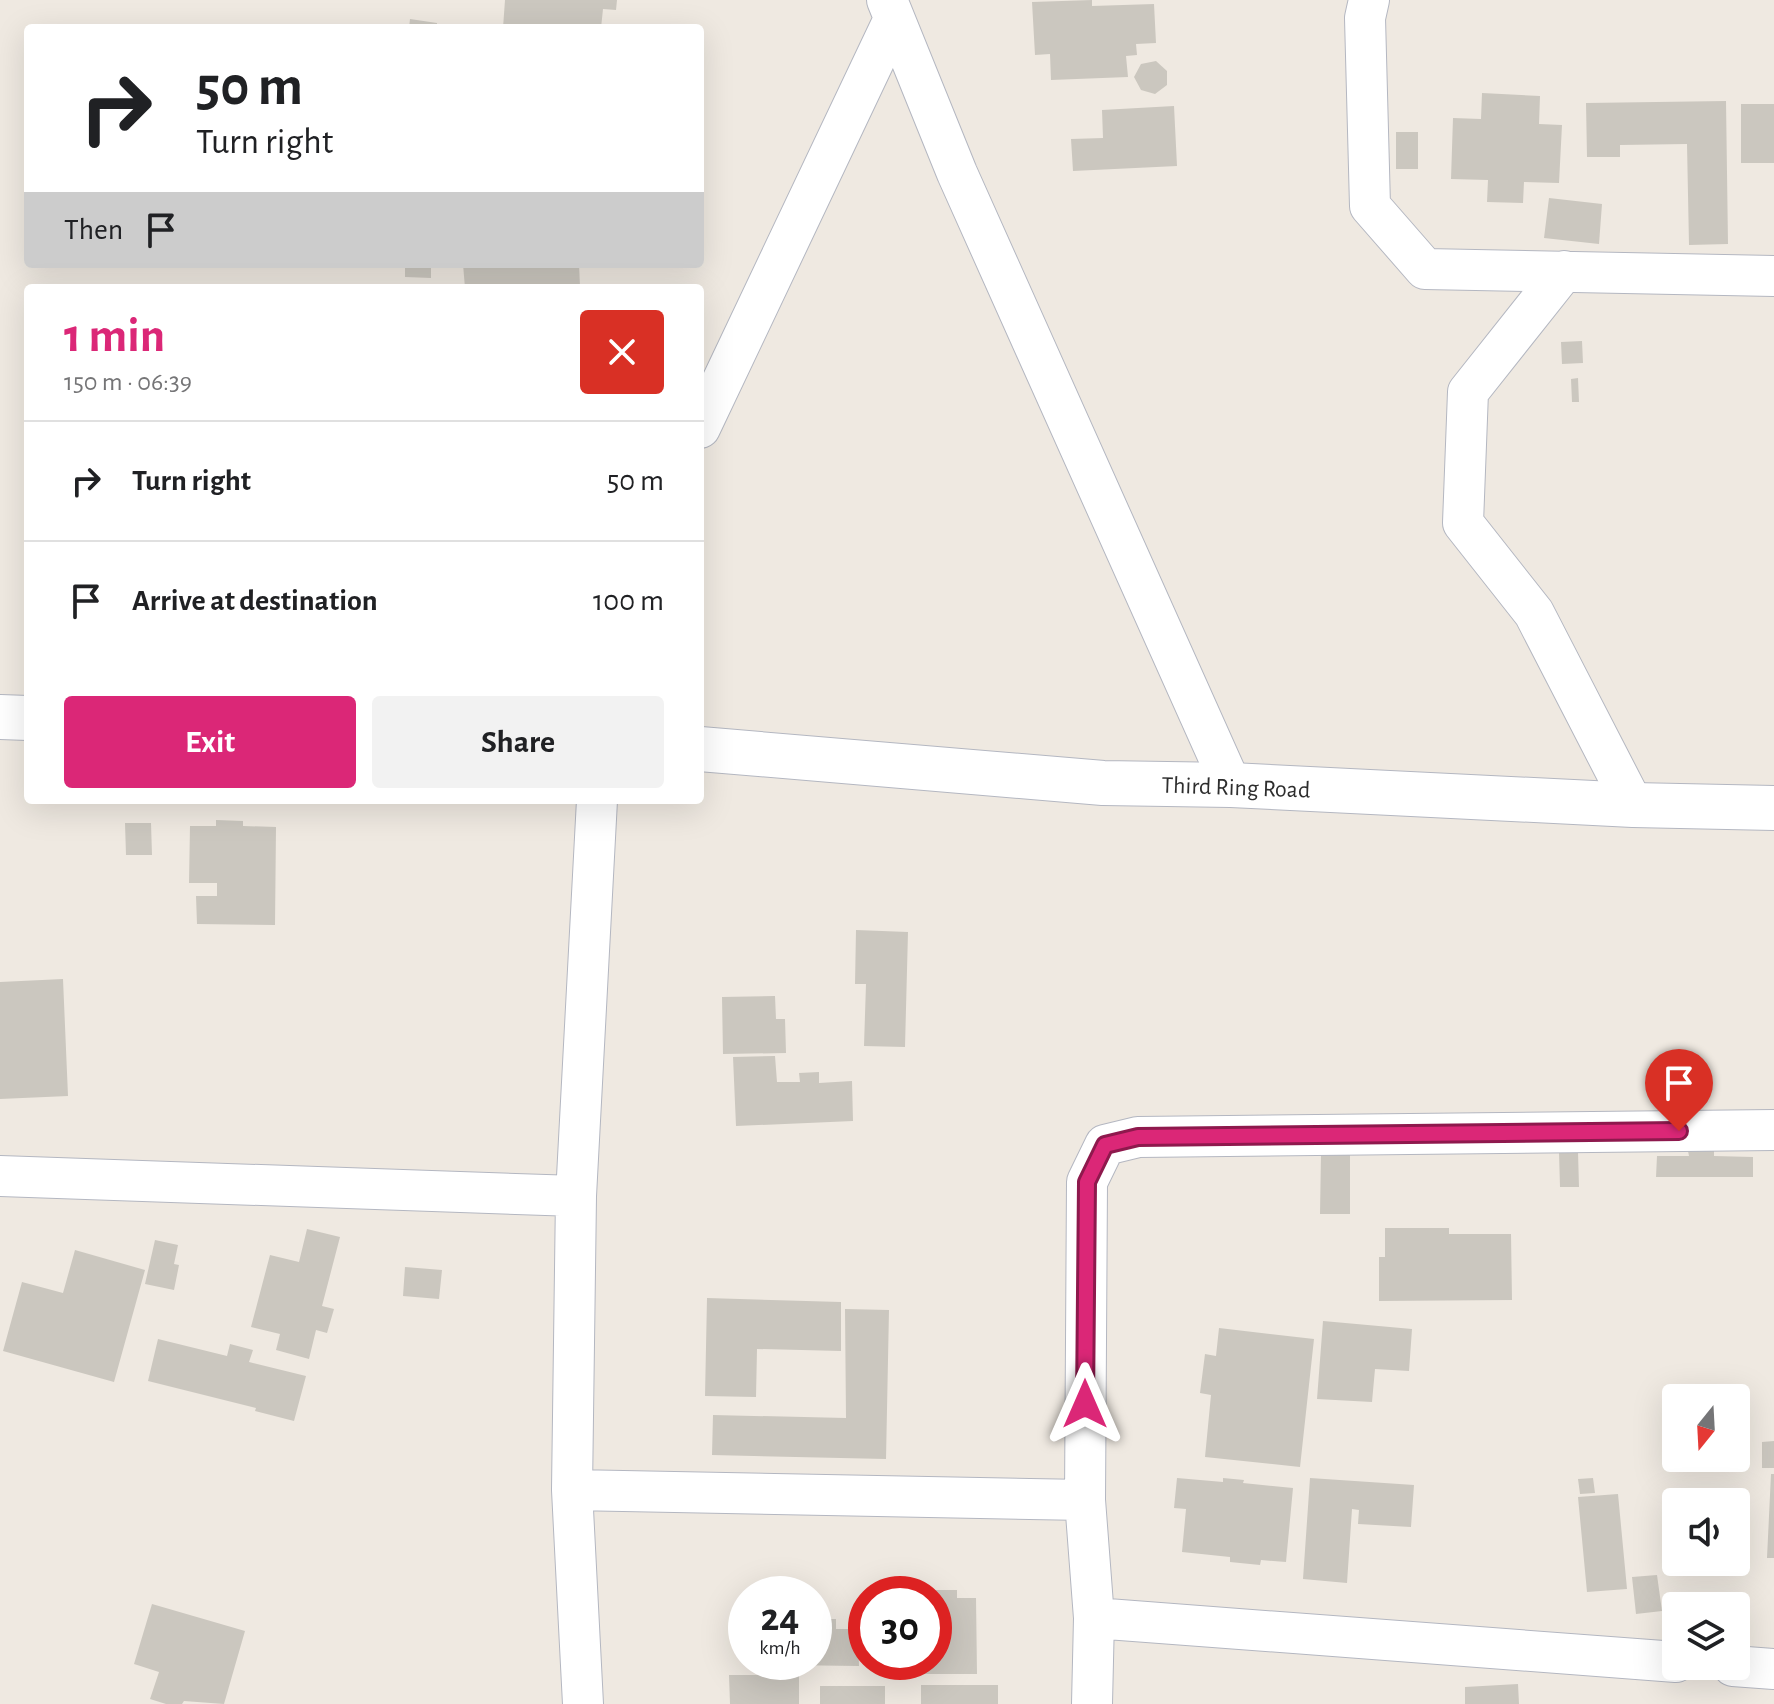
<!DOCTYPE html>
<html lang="en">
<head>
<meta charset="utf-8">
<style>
  :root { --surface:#fff; --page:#f2f2f2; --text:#202124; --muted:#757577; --line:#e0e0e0; --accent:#db2777 }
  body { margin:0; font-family:"Alegreya Sans",sans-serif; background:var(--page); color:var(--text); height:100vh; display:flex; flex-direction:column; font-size:30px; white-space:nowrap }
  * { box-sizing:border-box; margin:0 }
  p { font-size:26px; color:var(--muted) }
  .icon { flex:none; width:44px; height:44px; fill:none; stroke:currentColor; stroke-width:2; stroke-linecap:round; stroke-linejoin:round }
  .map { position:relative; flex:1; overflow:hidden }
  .details { position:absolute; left:24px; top:284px; width:680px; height:520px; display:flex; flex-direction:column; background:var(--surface); border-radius:8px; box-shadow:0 8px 32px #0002 }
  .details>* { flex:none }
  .hud { position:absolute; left:24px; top:24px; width:680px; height:244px; border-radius:8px; box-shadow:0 8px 32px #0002; background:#fff; color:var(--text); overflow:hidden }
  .needle { width:52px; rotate:198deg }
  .controls { position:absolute; left:1662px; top:1384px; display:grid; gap:16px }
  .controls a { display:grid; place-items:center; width:88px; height:88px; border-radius:8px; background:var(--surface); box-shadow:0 8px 32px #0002; font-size:40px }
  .speed { position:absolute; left:728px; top:1576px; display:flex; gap:16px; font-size:40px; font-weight:700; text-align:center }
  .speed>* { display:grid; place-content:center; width:104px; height:104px; border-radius:50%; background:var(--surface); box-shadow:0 8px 32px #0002; line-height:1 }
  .speed small { font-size:20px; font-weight:400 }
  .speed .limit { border:12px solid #d22; background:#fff; color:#111 }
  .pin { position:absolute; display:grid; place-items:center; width:68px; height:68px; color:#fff; margin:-82px -34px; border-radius:50% 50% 50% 0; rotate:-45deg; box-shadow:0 0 8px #0007 }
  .pin .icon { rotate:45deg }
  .me { position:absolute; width:88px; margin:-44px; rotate:0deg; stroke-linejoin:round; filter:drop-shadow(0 0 6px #0008) }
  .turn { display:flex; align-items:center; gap:28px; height:168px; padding:0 40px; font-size:36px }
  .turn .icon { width:104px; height:104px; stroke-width:2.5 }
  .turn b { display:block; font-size:56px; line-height:68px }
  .then { display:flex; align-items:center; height:76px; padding:0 40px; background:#0003; gap:16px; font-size:30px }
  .round { display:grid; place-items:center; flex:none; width:84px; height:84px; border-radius:8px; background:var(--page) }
  .summary { display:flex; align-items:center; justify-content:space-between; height:136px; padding:0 40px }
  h1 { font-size:48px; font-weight:700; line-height:60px; color:var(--accent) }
  .action { display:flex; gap:16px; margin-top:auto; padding:16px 40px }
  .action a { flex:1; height:92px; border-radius:8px; background:var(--accent); color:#fff; font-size:32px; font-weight:700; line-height:92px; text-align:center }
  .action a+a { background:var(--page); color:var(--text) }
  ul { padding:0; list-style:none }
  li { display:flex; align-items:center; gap:24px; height:120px; padding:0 40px; border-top:2px solid var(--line) }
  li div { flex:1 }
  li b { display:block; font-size:30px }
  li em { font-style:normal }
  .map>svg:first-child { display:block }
  .building { fill:#cbc7bf }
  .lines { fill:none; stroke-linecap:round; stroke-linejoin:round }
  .minor-casing { stroke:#b4b7c1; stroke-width:42 }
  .tertiary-casing { stroke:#b4b7c1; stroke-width:46 }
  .minor { stroke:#fff; stroke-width:40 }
  .tertiary { stroke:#fff; stroke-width:44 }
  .route-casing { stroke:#8e194d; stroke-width:20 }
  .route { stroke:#db2777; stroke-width:14 }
  .labels { text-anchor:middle; stroke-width:6; stroke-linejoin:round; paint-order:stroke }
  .street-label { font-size:24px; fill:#2e2e2e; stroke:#fff }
</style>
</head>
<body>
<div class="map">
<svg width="1774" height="1704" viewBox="0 0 1774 1704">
  <rect width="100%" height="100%" fill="#efe9e1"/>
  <path class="building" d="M505,0h112l-1,10 -13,-1 -2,19h-98z
    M1092,0v6l62,-2 2,39 -20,1 1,11 -11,1 2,21 -77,3 -1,-26 -15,1 -3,-53z
    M410,19l27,4v5h-28z
    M1156,61l11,10v14l-12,9 -14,-4 -7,-13 7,-13z
    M1482,93l58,3 -1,28 23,1 -3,58 -35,-1 -1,21 -36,-1 1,-22 -37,-1 2,-61 28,1z
    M1726,101l2,143 -39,1 -2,-101 -67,1v12h-33l-1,-54z
    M1741,104h33v59h-33z
    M1174,106l3,60 -104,5 -2,-32 32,-1 -1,-28z
    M1396,132h22v37h-22z
    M1549,198l53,6 -3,40 -55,-6z
    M405,264h26v14l-26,-1z
    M463,264h116l1,22 -115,2z
    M1582,341l1,22 -21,1 -1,-22z
    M1578,378l1,24h-7l-1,-23z
    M216,820l27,1v5l33,1 -1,98 -78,-1 -1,-28h21v-13h-28l1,-57h26z
    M125,823h26l1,32h-26z
    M856,930l52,2 -3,115 -41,-1 2,-62h-11z
    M63,979l5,117 -68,3v-117z
    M775,996l1,23h9l1,34 -63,1 -1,-57z
    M775,1056l2,26h23l-1,-9 20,-1v11l33,-2 1,40 -117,5 -3,-69z
    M1688,1151h26v5l39,1v20h-97l1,-21h32z
    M1559,1152h19l1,35h-19z
    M1321,1154l29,1v59h-30z
    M1385,1228h64v6h62l1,66 -133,1v-44h6z
    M307,1229l33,8 -18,69 12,3 -7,24 -11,-3 -7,29 -33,-9 4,-16 -29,-7 19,-72 29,7z
    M155,1240l23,5 -4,19 5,1 -5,25 -29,-6z
    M75,1250l70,20 -31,112 -111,-31 19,-69 41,11z
    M405,1267l37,3 -3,29 -36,-3z
    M707,1298l134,4v49l-84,-2 -1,48 -51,-1z
    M845,1309l44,1 -3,149 -174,-4 1,-40 133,3z
    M1323,1321l89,8 -3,42 -34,-2 -3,33 -55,-3z
    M1219,1328l95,11 -14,128 -95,-10 6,-62 -11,-2 5,-39 11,2z
    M158,1339l69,17 3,-12 23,6 -4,12 57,14 -12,45 -39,-10 1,-3 -108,-27z
    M1774,1441v27h-12v-26z
    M1771,1474h3v84h-7z
    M1177,1478l46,4v-4l21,2 -1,3 50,5 -7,74 -25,-2 -1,5 -30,-3v-5l-48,-5 4,-43 -12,-1z
    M1310,1478l104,7 -3,42 -53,-3 1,-14 -7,-1 -5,74 -44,-4z
    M1593,1478l2,15 -15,1 -2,-15z
    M1618,1494l9,95 -40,3 -9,-95z
    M1657,1575l5,36 -26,3 -4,-37z
    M916,1590h41v8h19l1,76h-81v-12h38v-68h-18z
    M152,1604l93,27 -21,73 -40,-3 -2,3h-16l-16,-5 9,-27 -25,-8z
    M814,1619h22v10h22l1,37 -76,-1v-3h31z
    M729,1675h70v29h-69z
    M1518,1684l1,20h-54v-17z
    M921,1685h77v19h-77z
    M820,1686h65v18h-65z"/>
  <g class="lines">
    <g class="minor-casing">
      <path id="minor" d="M887,0l70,173 274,612
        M1369,0l-4,18 5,188 55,63 349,7
        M1564,271l-96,121 -5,131 71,90 99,192
        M700,428l194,-409
        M0,1176l576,20
        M572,1490l513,10
        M1094,1618l582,44
        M1733,1666l41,3
        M583,1704l-11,-214 4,-294 21,-396
        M1092,1704l2,-86 -9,-118 2,-318 18,-37 33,-8 636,-7"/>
    </g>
    <g class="tertiary-casing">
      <path id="tertiary" d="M0,717l28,1
        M700,749l403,34 128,2 402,20 141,3"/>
    </g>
    <use href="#minor" class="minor"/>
    <use href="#tertiary" class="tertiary"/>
  </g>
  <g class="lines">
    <g class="route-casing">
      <path id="route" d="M1085,1404l2,-222 18,-37 33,-8 541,-6"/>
    </g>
    <use href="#route" class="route"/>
  </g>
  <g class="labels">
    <g class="street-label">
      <text transform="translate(1236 787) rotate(2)" y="8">Third Ring Road</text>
    </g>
  </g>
</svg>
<div class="controls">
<a><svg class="needle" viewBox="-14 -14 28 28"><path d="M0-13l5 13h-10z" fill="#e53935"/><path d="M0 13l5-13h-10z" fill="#757577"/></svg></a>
<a><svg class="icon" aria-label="sound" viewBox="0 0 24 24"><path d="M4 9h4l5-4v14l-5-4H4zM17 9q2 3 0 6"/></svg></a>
<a><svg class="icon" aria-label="layers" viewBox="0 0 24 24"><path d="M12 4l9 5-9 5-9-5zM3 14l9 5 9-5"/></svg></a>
</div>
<div class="speed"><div>24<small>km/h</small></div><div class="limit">30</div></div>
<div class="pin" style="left:1679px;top:1131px;background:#d93025"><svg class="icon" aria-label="arrive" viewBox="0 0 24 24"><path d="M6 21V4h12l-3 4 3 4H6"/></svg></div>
<svg class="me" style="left:1085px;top:1404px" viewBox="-20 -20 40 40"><path d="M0-17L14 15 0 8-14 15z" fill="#db2777" stroke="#fff" stroke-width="4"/></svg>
<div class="hud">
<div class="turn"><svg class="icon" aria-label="right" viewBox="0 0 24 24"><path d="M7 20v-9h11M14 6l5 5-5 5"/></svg><div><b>50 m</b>Turn right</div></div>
<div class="then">Then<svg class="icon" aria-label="arrive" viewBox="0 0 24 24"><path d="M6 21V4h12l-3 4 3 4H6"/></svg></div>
</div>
<section class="details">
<div class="summary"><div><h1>1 min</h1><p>150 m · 06:39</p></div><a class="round" style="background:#d93025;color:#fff"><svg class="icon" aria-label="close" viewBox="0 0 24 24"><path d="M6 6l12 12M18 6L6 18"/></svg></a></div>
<ul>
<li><svg class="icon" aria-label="right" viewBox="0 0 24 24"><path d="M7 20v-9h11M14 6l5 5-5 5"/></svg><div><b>Turn right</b></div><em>50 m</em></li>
<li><svg class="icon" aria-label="arrive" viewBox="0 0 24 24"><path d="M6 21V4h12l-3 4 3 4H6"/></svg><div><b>Arrive at destination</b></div><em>100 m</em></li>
</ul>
<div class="action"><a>Exit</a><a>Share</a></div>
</section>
</div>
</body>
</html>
